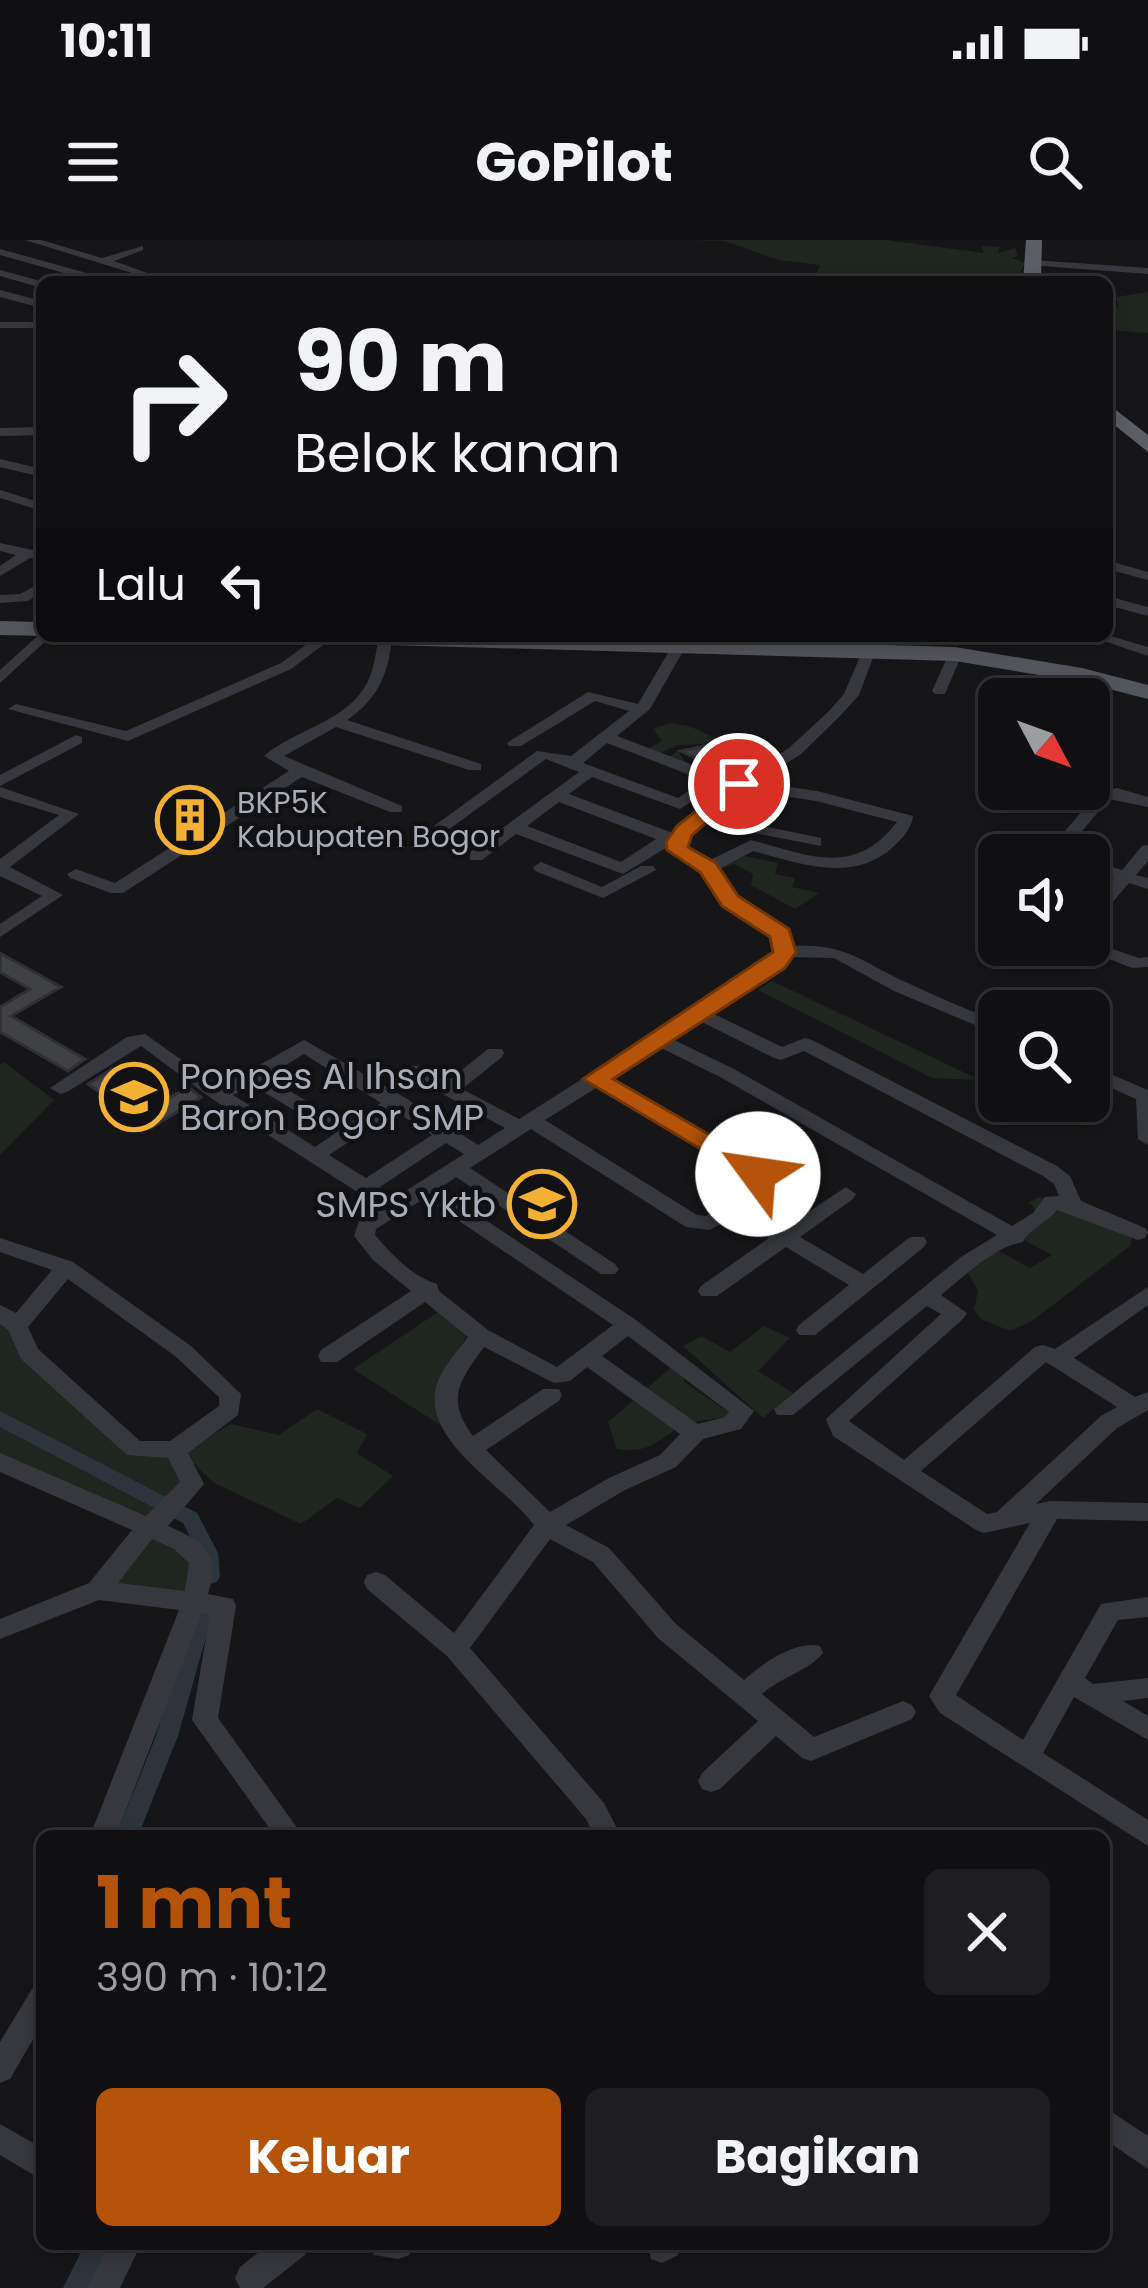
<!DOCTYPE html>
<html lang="id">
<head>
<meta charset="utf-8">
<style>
  :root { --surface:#101012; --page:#1e1e20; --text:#f1f3f6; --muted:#9c9d9f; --line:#303032; --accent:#b45309 }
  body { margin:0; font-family:Poppins,sans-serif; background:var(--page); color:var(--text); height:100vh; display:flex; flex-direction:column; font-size:45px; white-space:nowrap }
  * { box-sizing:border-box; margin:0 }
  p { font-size:39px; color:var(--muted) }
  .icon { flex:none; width:66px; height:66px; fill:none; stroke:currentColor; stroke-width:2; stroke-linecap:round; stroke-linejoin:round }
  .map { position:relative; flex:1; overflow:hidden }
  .panel { position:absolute; left:36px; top:1590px; width:1074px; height:420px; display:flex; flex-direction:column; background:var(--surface); border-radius:18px; box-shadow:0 6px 18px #0003,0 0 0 3px var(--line) }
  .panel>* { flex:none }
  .banner { position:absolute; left:36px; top:36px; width:1077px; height:366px; border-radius:18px; box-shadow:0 6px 18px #0003,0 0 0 3px var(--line); background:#101012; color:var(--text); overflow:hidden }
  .needle { width:78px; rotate:131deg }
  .tools { position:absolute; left:978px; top:438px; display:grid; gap:24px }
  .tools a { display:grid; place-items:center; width:132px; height:132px; border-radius:18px; background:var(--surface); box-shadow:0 6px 18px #0003,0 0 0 3px var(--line); font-size:60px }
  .pin { position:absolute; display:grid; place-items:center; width:102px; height:102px; color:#fff; margin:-51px; border:6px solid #fff; border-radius:50%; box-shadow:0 3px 12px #0007 }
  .me { position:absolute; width:132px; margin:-66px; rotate:301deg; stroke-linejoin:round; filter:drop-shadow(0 0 9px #0008) }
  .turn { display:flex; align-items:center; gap:42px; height:252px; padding:0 60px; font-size:54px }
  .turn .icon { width:156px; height:156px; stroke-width:2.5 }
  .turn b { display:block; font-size:84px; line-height:102px }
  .then { display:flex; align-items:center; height:114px; padding:0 60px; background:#0003; gap:24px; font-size:45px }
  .round { display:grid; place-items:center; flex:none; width:126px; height:126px; border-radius:18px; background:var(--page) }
  .summary { display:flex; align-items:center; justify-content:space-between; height:204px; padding:0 60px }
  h1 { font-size:72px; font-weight:700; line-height:90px; color:var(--accent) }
  .primary-button { display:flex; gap:24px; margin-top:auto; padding:24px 60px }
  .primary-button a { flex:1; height:138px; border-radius:18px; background:var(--accent); color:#fff; font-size:48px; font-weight:700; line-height:138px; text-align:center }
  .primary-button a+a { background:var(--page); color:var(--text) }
  .status { display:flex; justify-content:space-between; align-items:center; height:84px; padding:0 60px; background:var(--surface); direction:ltr }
  .status svg { height:33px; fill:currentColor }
  header { display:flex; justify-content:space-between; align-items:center; height:156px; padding:0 60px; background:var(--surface); font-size:54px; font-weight:700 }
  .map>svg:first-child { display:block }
  .green { fill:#1e261f }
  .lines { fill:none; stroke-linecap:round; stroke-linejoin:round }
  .canal { fill:#2c353c; fill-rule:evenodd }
  .building { fill:#404145; stroke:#303034; stroke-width:3 }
  .minor { fill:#37383d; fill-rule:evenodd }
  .primary { fill:#53555c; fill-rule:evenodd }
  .trunk { fill:#5b5e65; fill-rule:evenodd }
  .route { fill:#b45309; stroke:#753606; stroke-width:3 }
  .labels { text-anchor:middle; stroke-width:9; stroke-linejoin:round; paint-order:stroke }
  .far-poi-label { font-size:30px; fill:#a8adb8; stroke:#111113; text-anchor:start }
  .poi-label { font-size:36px; fill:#a8adb8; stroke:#111113; text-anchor:start }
</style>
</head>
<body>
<div class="status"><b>10:11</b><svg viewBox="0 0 49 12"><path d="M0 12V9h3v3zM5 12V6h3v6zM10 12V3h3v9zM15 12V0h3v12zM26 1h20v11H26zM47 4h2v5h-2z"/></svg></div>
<header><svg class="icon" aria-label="menu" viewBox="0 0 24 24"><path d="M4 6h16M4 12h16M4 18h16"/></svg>GoPilot<svg class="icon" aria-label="search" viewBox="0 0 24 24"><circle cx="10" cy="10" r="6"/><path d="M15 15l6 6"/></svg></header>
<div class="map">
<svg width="1148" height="2048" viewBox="0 0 1148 2048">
  <rect width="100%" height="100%" fill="#161618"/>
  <path class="green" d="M687,0h199l98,13 -3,-7 19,1 -2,6 17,-5 3,8 -6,2 13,5 -5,11 4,4 -8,4h-188l-11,-9 3,-8 -41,-5 -55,-19z
    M1148,52v41l-41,-3v-20l12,-3 -3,-10z
    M669,483l20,3 74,33 -23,13 -31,-28 -31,1 -17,8 7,5 10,-7 12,18 23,2v6l-10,4 -65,-26 24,-14 -9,-12z
    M744,616l34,7 -3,11 20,4 -3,9 27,6 -24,16 -44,-24 2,-11 -19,-10 -14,5z
    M772,741l208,99 -48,-2 -174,-88z
    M4,822l50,38 -54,55v-91z
    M1039,957l24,2 71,31 -4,16 -98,75 -22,10 -29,-12 -7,-10 4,-18 -14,-25 35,-15 31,17 22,-13 -32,-17 23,-19 -14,-17z
    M0,1072l29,41 106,96 40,1 16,27 -42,50 45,24 -1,54 -95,-15 49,-62 -147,-66z
    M438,1072l30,20 -31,66 11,32 -95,-61z
    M764,1086l26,12 -32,33 35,22 -30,25 -80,-72 19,-10 28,16z
    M675,1124l8,6 1,12 50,34c-17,3 -41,3 -57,13 -24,15 -30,24 -60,20l-9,-27z
    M317,1169l50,25 -10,19 36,23 -33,32 -23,-10 -36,26 -87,-41 -33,-31 50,-28 48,11z"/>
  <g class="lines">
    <path class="canal" d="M0,1171l197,102 21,40 2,23 -3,6 -7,2 -7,-2 -5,-29 -15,-30 -183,-96z
      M206,1354l7,2 3,6 -38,134 -40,100h-22l40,-100 40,-134 3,-6z
      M85,2004h28l-22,44h-28z"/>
  </g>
  <path class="building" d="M713,504l20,20 -18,4 -34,-17z
    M190,563l23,11 -34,22 -21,-11z
    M0,713l61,34 -50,29 74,43 -17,12 -68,-39v-25l30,-18 -30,-17z
    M112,829l52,32 24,-14 13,10 -50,31 -63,-44z"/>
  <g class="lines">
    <path class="minor" d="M25,0h16l61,18 41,-12v4l-29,11 33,12 -16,9h-15l16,-9z
      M0,9l112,31 2,2h-18l-96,-27z
      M1032,20l116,8v6l-120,-9z
      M0,30l44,12 -2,6 -42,-12z
      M0,50l42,11v7l-42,-11z
      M0,82h42v6h-42z
      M42,187v8l-42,1v-8z
      M0,219l42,10v8l-42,-10z
      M0,250l42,13v8l-42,-13z
      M0,303l42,9v8l-12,-2 -30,18v-10l16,-11 -16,-4z
      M1116,323l32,9v8l-37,-10 -2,-3z
      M42,342v10l-14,9 -28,2v-8l20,-1z
      M1107,356l41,11v9l-41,-11z
      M42,392v4h8l-2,3 -48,44v-13z
      M1107,395l41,12v9l-59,-20z
      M318,396h17l-44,33 -163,72 -120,-32 8,-5 110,27 155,-68z
      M380,396l12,3c-4,36 -15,61 -45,81l134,44v6h-12l-133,-43 -52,29 118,50v6h-12l-88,-35 -179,116h-12l-41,-15 -3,-4 9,-5 39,14 174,-112 -25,-15c31,-27 83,-34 103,-73 8,-15 8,-32 13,-47z
      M679,402l7,4 -36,63 -33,27 105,40v6l-42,27 -88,-32 -23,17 101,38 3,5 31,-35 85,-54 40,-37 15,-17 20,-47h10l2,3 -17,45 -20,22 -38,37 -44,28 60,9 96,25c-1,11 -10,22 -20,31 -40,37 -94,16 -140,4l-35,19 18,27 51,33 6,16c55,-3 69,17 117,38 29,14 59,26 89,38v13l-105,-44 -60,-33 -44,-1 -7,10 -71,46 70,34 23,-9 7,2 245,126 13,10 11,25 64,27 3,4 -3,6 -7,2 -81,-30c-9,12 -29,20 -34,32 -29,5 -59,34 -82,53l26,18 -3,5 -115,103 55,39 131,-113 8,-2 12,4 93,-62v18l-74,53 61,39 13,-5v18l-31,18 -81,76 14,-3 98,2v18l-91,-2 -101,176 67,45 78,-136 47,-7v20l-30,3 -33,58 8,6 55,-6v20l-25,3 25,15v24l-74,-43 -31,56 105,67v26l-208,-133 -11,-17 101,-173 -46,10 -8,-3 -143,-94 -7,-17 115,-105 -14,-8 -134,109h-16l-3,-6 187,-152 36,-22 -277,-158 -61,-30 -50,32 156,91 6,14 -29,25 42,19 62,-41 10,7 -3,5 -53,38 63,37 47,-37h14l3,5 -3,5 -109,88h-16l-3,-5 3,-5 50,-40 -63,-38 -69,49h-16l-3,-5 3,-5 68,-48 -40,-19 -19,11 -24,-3 -155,-98 -61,39 145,96 4,5 -4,5h-14l-145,-97 -17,12 197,131 118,91 -13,18 -38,10 -27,28 -51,23 -59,35 43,23 67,76 68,56c18,-16 51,-40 76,-34l3,7c-12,16 -43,25 -61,41l52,43 89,-36 9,4 4,7 -4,7 -101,42 -9,-3 -26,-22 -56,53 -9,3 -9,-3 -4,-8 4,-8 56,-52 -100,-83 -65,-76 -43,-23 -80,109 134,155 17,33h-27l-8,-17 -139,-163 -80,-67 -3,-7 3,-7 9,-3 9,3 69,58 80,-108c-27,-37 -106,-80 -99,-132 2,-20 21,-40 33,-56l-43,-35 -88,60h-16l-3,-6 3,-6 90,-59 -38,-31 -19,-24 5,-15 22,-14 -166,-106 -74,-55 -74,46 -7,2 -10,-6 77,-51 18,-3 75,53 84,-47 100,57 74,48 27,-17 -99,-54 -3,-4 3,-4h14l28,15 40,-32h14l2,4 -2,4 -40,32 57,30 252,-160 5,-7 -3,-16 -49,-31 -22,-33 -30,-18 -3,-8 -46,28 -107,-40 -34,26h-12v-8l109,-80 -33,-13 -98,71h-12l-2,-4 103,-75 34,5 58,-45 -34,-10 -74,45h-12l-2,-3 81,-51 50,12 34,-58zM607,503l97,37 -26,18 -95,-35zM745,550l71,11 81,21c-43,56 -88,33 -146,18l-43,21 -22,-13 -1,-5 18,-20 118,23v-8l-111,-23zM559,562l97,37 -35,23 -94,-36zM700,781l74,37 7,2 23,-9 239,125 11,8 5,12 -14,1 -12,16 -21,13 -278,-157 -62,-30zM304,814l77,49 -34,22 -81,-48zM252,845l82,49 -19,13 -82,-52zM596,848l153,91 1,3 -44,34 -9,-1 -152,-95zM395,871l37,24 -66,43 -37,-23zM446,903l18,11 -68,43 -16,-10zM425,958l188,127 -56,42 -69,-37 -49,-39 -2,-7c-24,-7 -46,-30 -62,-49l1,-6zM628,1096l101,76 -4,5 -27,7 -96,-68zM484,1107l70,36 16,-2 17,-14 93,67 -20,21 -51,23 -59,34 -64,-62 73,-49 3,-6 -3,-6h-16l-70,47c-28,-37 -13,-56 11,-89zM1046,1122l71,45 -16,9 -104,96 -10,2 -66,-43z
      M950,411l12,3 -17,40h-10l-3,-3z
      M76,495l6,2v6l-82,43v-11z
      M0,547l79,27 -69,53 53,28 -63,42v-13l42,-28 -42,-20v-17l59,-44 -59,-18z
      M1117,548l31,9v10l-39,-8 -47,56h-17l53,-63z
      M1148,605v16l-12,14 12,3v11l-19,-6 -34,40 -6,1v-16l25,-29 -25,-8v-11l33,10 20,-24z
      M541,622l61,25 39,-21h12l3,4 -53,28 -68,-27 -2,-4z
      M1089,701l50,17 9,-1v10l-16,1 -58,-23h15z
      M1089,825l59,25v55l-10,-6 -2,-40 -47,-21z
      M0,998l73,24 118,84 50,48 -3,21 -50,38 16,31 -36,42c37,16 53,27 40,68l25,5 3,7 -18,112 85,118h-28l-83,-116 18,-106 -8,-1 -86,223h-26l89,-226 -80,-10 -99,39v-20l89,-36 43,-53 -132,-58v-19l146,63 34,-34 -12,-24 -41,-3 -106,-96 -13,-29 -8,-6v-19l16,8 36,-43 -52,-18zM68,1039l107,77 44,41v9l-49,35h-30l-102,-92 -10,-22zM152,1299l22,10 15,14 -4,28 -67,-8z
      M42,1745v39l-32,55 -10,4v-41l32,-53z
      M1104,1867l44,29v33l-44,-30z
      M0,1884l42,24v32l-42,-25z
      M109,2004h32l-21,44h-33z
      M269,2004h40l-4,11 -42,33h-23l-5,-10 5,-11z
      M370,2004h43l-4,11 -11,4 -24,-4z
      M648,2004h34l-4,11 -16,8 -11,-4z"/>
    <path class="primary" d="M0,381l42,1v14l-42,-1z
      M306,396h258l391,11 127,21 66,17v14l-67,-17 -126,-21 -637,-18z"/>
    <path class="trunk" d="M1026,0h16l-1,42h-18z
      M1107,163l41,32v17l-41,-33z"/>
  </g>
  <path class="route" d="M739,537l7,2v9l-54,47 -4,12 28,16 22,33 51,33 7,23 -11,16 -172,111 154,89 4,6 -4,7 -9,2 -175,-104 190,-127 -3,-15 -48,-31 -22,-34 -33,-22 -1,-8 11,-16z"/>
  <defs>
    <g id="building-ring" transform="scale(3.45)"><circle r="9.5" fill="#111113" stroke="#f2b134" stroke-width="1.5"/><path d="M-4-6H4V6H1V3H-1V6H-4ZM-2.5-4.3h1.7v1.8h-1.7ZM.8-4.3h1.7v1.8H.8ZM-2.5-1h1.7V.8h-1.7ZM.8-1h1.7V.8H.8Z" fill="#f2b134"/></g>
    <g id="school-ring" transform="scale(3.45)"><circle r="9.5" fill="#111113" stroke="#f2b134" stroke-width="1.5"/><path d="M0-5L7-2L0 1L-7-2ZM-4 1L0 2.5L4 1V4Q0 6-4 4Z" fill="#f2b134"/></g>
  </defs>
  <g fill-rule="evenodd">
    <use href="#building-ring" x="190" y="580"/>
    <use href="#school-ring" x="134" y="857"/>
    <use href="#school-ring" x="542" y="964"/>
  </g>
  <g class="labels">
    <g class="far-poi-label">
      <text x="237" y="573">BKP5K<tspan x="237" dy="34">Kabupaten Bogor</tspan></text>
    </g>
    <g class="poi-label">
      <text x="180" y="849">Ponpes Al Ihsan<tspan x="180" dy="41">Baron Bogor SMP</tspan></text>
      <text x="496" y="977" text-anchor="end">SMPS Yktb</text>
    </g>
  </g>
</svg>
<div class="tools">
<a><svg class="needle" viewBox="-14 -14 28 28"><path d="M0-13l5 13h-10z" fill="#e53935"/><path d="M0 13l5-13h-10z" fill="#9c9d9f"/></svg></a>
<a><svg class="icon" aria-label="sound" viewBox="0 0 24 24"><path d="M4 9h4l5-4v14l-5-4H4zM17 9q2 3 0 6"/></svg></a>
<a><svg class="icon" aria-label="search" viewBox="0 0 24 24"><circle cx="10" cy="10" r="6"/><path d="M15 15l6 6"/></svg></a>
</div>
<div class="pin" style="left:739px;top:544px;background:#d93025"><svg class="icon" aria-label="arrive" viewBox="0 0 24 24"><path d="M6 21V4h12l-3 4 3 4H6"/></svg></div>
<svg class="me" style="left:758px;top:934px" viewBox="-20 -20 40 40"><circle r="19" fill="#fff"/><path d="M0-13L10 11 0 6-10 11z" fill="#b45309"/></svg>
<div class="banner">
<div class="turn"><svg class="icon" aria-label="right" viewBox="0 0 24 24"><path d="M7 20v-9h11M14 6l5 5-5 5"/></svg><div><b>90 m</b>Belok kanan</div></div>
<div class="then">Lalu<svg class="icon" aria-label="left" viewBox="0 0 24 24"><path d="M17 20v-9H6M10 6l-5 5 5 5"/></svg></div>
</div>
<section class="panel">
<div class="summary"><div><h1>1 mnt</h1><p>390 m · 10:12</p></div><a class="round"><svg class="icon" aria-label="close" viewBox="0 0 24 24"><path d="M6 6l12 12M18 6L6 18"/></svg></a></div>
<div class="primary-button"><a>Keluar</a><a>Bagikan</a></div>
</section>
</div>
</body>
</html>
